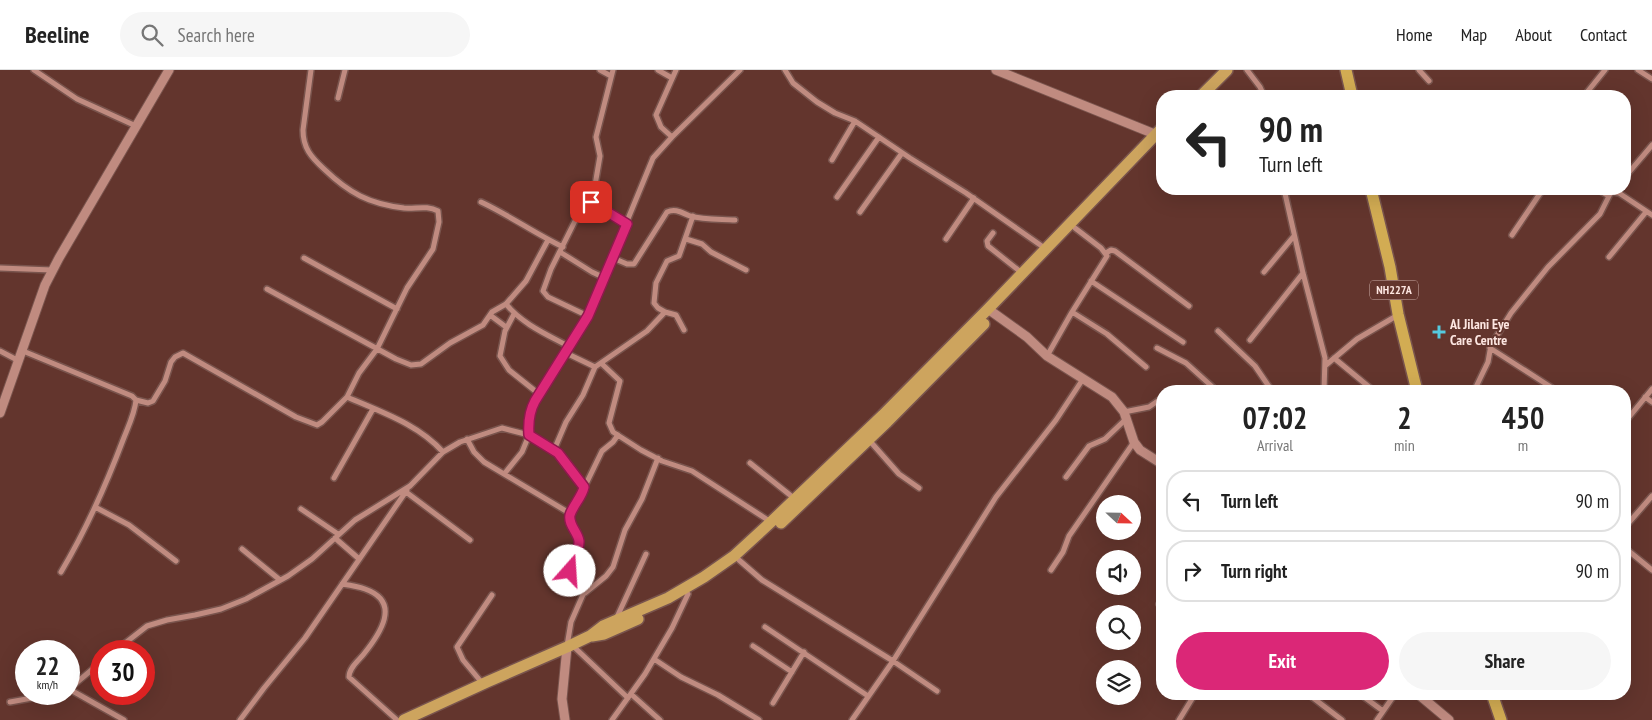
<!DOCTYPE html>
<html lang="en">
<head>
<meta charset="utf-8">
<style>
  :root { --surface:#fff; --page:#f6f6f6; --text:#222; --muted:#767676; --line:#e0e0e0; --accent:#db2777 }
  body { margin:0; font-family:"PT Sans Narrow",sans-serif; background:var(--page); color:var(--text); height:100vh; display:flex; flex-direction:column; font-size:19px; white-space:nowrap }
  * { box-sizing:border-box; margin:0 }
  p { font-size:16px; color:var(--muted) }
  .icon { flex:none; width:28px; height:28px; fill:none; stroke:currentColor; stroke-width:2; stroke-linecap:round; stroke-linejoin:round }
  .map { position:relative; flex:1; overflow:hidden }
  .drawer { position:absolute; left:1156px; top:315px; width:475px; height:315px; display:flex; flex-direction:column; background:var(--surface); border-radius:20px; box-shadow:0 5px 20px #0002 }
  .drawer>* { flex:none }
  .hud { position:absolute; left:1156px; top:20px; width:475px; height:105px; border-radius:20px; box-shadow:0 5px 20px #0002; background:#fff; color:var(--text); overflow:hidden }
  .needle { width:32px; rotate:112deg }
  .buttons { position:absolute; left:1096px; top:425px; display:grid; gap:10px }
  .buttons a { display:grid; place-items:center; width:45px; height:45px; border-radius:50%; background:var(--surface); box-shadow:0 5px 20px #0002; font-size:25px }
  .speed { position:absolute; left:15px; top:570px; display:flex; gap:10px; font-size:25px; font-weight:700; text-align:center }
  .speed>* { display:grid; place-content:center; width:65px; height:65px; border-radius:50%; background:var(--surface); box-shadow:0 5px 20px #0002; line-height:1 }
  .speed small { font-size:12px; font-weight:400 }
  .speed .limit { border:8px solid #d22; background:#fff; color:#111 }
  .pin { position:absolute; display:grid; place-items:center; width:42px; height:42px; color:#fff; margin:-21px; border-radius:10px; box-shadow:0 2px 8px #0006 }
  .me { position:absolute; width:55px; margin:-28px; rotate:19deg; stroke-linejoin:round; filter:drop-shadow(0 0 4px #0008) }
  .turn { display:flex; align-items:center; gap:18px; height:105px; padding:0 20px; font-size:22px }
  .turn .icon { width:65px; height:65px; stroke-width:2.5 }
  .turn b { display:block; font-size:35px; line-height:42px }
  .eta { display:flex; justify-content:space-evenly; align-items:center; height:85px; text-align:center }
  .eta b { font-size:30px; font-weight:700; line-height:35px }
  .button { display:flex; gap:10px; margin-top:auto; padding:10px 20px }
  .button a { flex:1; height:58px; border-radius:30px; background:var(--accent); color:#fff; font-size:20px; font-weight:700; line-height:58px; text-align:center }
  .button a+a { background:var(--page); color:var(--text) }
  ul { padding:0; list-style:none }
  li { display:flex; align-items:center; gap:15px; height:62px; margin:0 10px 8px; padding:0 10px; border:2px solid var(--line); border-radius:20px }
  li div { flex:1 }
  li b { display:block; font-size:19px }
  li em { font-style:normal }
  header { display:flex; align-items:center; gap:30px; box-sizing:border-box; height:70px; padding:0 25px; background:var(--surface); border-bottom:1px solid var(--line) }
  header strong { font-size:24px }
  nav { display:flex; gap:28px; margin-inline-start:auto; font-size:18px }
  .search { width:350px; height:45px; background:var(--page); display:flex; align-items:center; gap:12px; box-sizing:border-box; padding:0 18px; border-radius:28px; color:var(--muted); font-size:19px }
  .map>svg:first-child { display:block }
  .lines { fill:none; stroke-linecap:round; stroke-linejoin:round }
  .minor-casing { stroke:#79544d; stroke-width:8 }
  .tertiary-casing { stroke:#79544d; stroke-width:11 }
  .primary-casing { stroke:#79544d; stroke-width:14 }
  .trunk-casing { stroke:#79544d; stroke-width:14 }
  .minor { stroke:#c08b80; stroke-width:5 }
  .tertiary { stroke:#c08b80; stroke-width:9 }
  .primary { stroke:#cda45e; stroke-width:11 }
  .trunk { stroke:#d2ac53; stroke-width:11 }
  .route-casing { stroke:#8e194d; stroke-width:12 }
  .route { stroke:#db2777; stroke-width:9 }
  .poi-dot { fill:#55cadf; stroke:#63352d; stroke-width:2 }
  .labels { text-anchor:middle; stroke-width:4; stroke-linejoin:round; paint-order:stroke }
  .shield { fill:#63352d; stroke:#cfb1ab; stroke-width:1 }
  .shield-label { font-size:12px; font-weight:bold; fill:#fde6e1 }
  .poi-label { font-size:14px; font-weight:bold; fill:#fde6e1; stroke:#63352d; text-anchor:start }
</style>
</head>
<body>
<header>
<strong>Beeline</strong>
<div class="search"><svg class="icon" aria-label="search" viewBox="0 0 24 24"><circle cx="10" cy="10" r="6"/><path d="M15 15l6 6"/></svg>Search here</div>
<nav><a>Home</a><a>Map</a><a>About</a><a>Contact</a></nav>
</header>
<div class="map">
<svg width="1652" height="650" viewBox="0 0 1652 650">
  <rect width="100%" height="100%" fill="#63352d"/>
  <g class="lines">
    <g class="minor-casing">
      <path id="minor" d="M34,0l43,29 59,27
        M600,0l11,6
        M658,0l14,8
        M785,0l8,13 24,19 18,11 20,8 55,37 56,35 80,56
        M1247,0l13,17 4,9
        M1419,0l10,11
        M1638,0l14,9
        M1584,26l21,-26
        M338,28l7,-28
        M672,67l-11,-10 -5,-12 20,-45
        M832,90l23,-39
        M1625,107l27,-32
        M1284,119l19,84 22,85 -1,33
        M1597,119l12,7
        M1373,122l11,-3
        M837,127l42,-60
        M481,132c28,13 53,31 82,45
        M591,132l36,22
        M860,142l42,-59
        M993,163l-6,8 1,5 34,27
        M1512,165l31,-46
        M686,169l16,5 9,8 35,18
        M946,169l28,-41
        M560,182l32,20 13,6
        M1106,183l5,-3 4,1 74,55
        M1609,187l37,-45
        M304,188l93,51
        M613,188l14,6h7l33,-52c9,-4 15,1 23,4 14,4 31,3 45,4
        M0,198l52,2
        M1264,202l30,-36
        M1091,211l92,61
        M267,219l129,70 15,6 10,-1 29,-21 33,-18 9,-13 14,-8 20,-23 22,-41
        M506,234c16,20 42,31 64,43
        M665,242l-7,-4 -4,-5 2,-20 11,-22 12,-5 14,-40
        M1072,242l35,22 39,33
        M514,244l-9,17 -5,25 9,14 30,24
        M490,245l16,12
        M588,246l-40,-19 -5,-6 8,-22 26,-52c5,-7 13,-12 16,-20l7,-41 -4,-19 17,-67
        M1218,261l37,35 17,25
        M1250,270l53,-67
        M1157,278l29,15 31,28
        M1490,278l67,43
        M0,281l19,10
        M23,281l109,45 4,4c-1,13 -8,27 -13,40 -17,45 -37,90 -62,132
        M566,283l29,14
        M1047,286l25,-44 35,-56 -6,-8 -26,-20
        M1334,288l40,33
        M601,293l19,18 -11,42 4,9 28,18 21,11 30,10 79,51
        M1326,295l31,-26 41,-24
        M1474,321l14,-29 3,-17 20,-32 37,-46 52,-53 10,-20 3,-2 6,1 33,22
        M347,327c34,15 71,27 96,55
        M1645,327l7,5
        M136,330l12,3 5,-2 12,-20 6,-19 4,-5 8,-4 113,64 21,8 5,-3 25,-25 12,-24 18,-24 30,-61 26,-39 6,-27 -1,-11c-11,-6 -22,-2 -34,-3 -35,-4 -55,-15 -80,-39 -13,-12 -21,-21 -21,-39l8,-60
        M1124,342l25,-5 13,-9
        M1625,352l27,-33
        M467,369l7,13 10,10 87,52
        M869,370l30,34 20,14
        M554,380l12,-28 17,-27 12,-28 52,-36 18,-19 11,3 8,15
        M750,393l45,36
        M505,403l17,-21 7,-17 29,18 26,34
        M1066,407l23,-31 16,-7 21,-20
        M334,408l39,-69
        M406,422l64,48
        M95,437l34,18 47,36
        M301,439l37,25
        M1625,457l27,-31
        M335,468l23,20
        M1625,478l27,22
        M242,479l38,31
        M739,490l23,20 131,81 44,30
        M1051,500l12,-18 6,-16 65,-94
        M342,514c7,1 15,2 23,5 37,13 15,45 -2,66 -5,6 -14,13 -14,22l48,43
        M585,523l21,-17 7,-9 12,-37 17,-31 16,-41
        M1159,534l3,-5
        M617,547l29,-63
        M765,557l103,69
        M572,575l56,53
        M567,576l4,-24 14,-32 -15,-17c-2,-11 9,-19 9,-30 0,-10 -9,-17 -9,-26l32,-66 11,-9 5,-7
        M753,576l39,26
        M115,581l32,-25 20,-6 28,-5 26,-6 25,-10 42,-23 24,-17 43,-39 55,-34 33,-34 17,-10 42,-14 27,7v-17l6,-17 53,-85 65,-158 19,-21 68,-67
        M654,589l27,18 37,18 41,25
        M483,614l-20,-24 -6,-13 35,-52
        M69,619l55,31
        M69,619l32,-27
        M631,624l29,26
        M1308,624l34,26
        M1360,624l23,17
        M10,632l44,-8
        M773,633l31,-51
        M240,650l24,-32 41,-50 102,-148
        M612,650l33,-46 27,-46 16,-34
        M852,650l41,-59 103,-164 60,-77 27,-41
        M1179,650l16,-26
        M1377,650l18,-26"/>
    </g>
    <g class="tertiary-casing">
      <path id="tertiary" d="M996,0l166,67
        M988,239l39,28 20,19 65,41 12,15 10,30 6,8 22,14
        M0,343l45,-128 14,-27 110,-188
        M1418,624l31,26
        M565,650l-3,-21 5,-52"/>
    </g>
    <g class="primary-casing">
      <path id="primary" d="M1201,26l26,-26
        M781,453l106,-101 97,-98
        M592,566l12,-2 34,-15
        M404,650l83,-38 80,-35 23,-11 13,-10 65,-28 36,-21 30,-21 37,-34 112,-107 105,-106 174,-181"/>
    </g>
    <g class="trunk-casing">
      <path id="trunk" d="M1346,0l6,26
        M1371,119l19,78 8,47 19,77
        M1492,624l9,26"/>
    </g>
    <use href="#minor" class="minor"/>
    <use href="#tertiary" class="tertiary"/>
    <use href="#primary" class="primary"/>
    <use href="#trunk" class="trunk"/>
  </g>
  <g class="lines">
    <g class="route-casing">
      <path id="route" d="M570,501c-1,-10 10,-19 9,-30 -1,-9 -11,-16 -9,-26 3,-10 12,-18 14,-28l-26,-34 -29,-18c-1,-13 0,-23 6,-34l53,-85 39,-92 -36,-22"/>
    </g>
    <use href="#route" class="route"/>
  </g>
  <path class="poi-dot" d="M1436.5 254.5h5v5h5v5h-5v5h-5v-5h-5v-5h5z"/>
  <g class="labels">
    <rect class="shield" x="1370" y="210.5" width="48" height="19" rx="4"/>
    <g class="shield-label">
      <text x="1394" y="224">NH227A</text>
    </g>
    <g class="poi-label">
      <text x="1450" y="259">Al Jilani Eye<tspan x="1450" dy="16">Care Centre</tspan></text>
    </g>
  </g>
</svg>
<div class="buttons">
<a><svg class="needle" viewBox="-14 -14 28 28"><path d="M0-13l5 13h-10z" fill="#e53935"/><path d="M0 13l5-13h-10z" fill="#767676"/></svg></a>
<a><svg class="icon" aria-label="sound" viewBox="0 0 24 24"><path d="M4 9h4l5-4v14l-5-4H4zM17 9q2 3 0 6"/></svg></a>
<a><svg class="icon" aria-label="search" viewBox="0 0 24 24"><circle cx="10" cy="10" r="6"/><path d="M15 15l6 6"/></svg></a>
<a><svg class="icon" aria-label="layers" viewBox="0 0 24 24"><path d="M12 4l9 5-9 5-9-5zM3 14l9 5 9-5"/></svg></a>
</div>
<div class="speed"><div>22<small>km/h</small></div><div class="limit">30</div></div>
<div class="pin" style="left:591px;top:132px;background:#d93025"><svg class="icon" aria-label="arrive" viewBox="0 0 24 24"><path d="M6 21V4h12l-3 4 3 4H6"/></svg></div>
<svg class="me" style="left:570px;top:501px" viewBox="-20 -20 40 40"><circle r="19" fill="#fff"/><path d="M0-13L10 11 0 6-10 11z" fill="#db2777"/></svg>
<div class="hud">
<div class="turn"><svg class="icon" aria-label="left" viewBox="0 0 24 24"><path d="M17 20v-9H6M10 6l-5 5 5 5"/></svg><div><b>90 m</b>Turn left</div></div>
</div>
<section class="drawer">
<div class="eta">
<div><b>07:02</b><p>Arrival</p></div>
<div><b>2</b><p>min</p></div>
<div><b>450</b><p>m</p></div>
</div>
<ul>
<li><svg class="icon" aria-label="left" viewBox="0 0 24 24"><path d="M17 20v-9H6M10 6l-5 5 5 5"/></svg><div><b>Turn left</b></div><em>90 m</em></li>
<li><svg class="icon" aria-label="right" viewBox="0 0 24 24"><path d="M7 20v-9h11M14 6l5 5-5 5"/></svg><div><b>Turn right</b></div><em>90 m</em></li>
</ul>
<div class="button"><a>Exit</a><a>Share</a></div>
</section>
</div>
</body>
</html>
